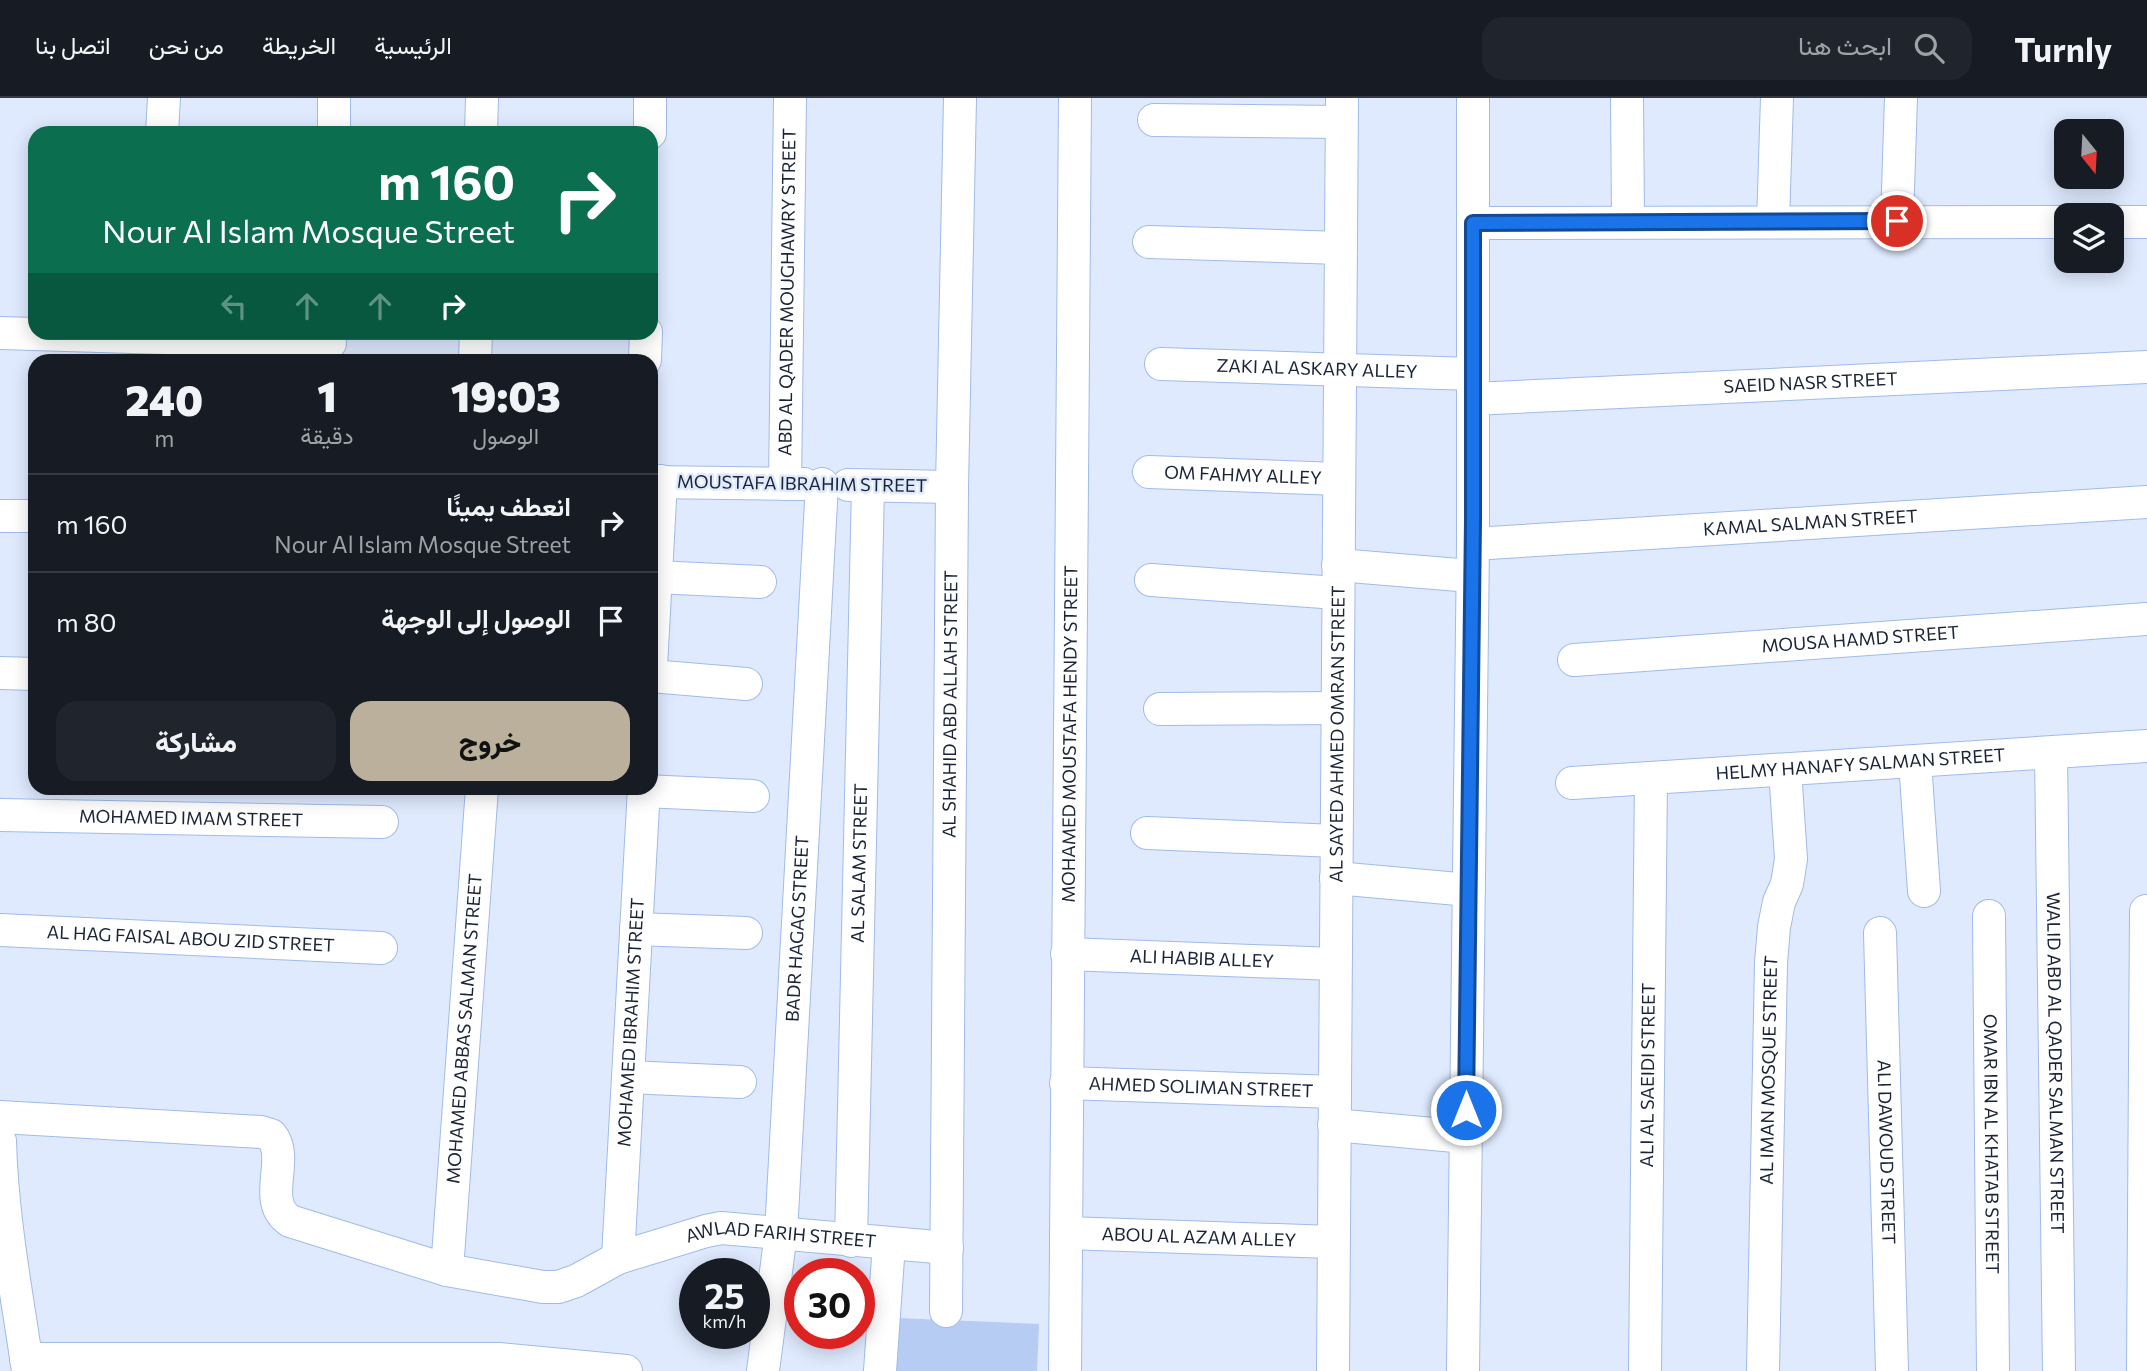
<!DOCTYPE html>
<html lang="ar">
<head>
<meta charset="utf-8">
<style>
  :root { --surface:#171b24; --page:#20242c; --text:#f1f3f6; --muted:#9ea1a6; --line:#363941; --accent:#bab09c }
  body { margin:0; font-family:Commissioner,Vazirmatn,sans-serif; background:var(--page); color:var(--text); direction:rtl; height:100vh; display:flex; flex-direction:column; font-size:26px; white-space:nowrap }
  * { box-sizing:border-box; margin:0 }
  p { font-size:23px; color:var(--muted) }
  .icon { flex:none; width:38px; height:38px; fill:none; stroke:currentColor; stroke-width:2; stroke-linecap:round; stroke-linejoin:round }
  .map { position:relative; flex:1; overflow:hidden; direction:ltr }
  .side { position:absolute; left:28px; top:256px; width:630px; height:441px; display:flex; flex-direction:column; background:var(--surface); border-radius:21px; box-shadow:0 4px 18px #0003; direction:rtl }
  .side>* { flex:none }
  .top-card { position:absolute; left:28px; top:28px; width:630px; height:214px; border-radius:21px; box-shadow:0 4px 18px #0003; direction:rtl; background:#0b6e4f; color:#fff; overflow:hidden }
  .needle { width:46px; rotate:162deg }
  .buttons { position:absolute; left:2054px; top:21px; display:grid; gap:14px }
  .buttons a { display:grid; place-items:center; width:70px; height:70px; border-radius:14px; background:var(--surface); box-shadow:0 4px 18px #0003; font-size:35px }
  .speed { position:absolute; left:679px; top:1160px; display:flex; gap:14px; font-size:35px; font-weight:700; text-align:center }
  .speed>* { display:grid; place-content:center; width:91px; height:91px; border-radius:50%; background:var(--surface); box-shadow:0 4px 18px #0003; line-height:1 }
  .speed small { font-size:18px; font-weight:400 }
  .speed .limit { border:10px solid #d22; background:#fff; color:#111 }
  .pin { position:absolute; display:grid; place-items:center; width:60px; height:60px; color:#fff; margin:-30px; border:4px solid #fff; border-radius:50%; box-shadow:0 2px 7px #0007 }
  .me { position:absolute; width:77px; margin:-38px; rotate:0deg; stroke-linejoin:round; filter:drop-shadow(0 0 5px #0008) }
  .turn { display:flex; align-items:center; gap:24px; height:147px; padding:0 28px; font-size:32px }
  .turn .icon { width:91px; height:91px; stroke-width:2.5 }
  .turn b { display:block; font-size:49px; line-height:60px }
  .lanes { display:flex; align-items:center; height:66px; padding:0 28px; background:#0003; justify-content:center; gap:35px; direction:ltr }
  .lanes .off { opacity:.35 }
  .eta { display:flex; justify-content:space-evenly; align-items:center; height:119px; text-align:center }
  .eta b { font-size:42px; font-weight:800; line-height:49px }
  .cta { display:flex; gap:14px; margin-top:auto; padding:14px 28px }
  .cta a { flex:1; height:80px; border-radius:21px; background:var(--accent); color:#111; font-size:28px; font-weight:800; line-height:80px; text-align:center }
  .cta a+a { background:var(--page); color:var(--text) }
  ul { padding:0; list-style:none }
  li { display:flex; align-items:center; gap:21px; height:98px; padding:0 28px; border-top:2px solid var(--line) }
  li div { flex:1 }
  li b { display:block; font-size:26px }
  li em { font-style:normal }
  header { display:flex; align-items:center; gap:42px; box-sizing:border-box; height:98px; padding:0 35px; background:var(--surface); border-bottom:2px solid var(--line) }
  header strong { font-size:33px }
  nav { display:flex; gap:38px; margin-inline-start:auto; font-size:24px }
  .search { width:490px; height:63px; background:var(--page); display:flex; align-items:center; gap:18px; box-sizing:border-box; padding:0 24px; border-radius:21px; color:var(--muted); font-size:26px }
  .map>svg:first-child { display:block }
  .building { fill:#b6ccf3 }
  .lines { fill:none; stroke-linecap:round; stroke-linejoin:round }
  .minor-casing { stroke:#a0bbea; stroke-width:34 }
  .minor { stroke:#fff; stroke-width:32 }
  .route-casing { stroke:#114b97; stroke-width:18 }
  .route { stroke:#1a73e8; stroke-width:12 }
  .labels { text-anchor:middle; stroke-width:5; stroke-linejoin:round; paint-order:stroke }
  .street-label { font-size:18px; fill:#1a2436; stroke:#dfeafe }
</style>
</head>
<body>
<header>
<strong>Turnly</strong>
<div class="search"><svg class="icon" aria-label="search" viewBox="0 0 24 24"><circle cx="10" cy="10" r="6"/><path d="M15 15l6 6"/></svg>ابحث هنا</div>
<nav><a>الرئيسية</a><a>الخريطة</a><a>من نحن</a><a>اتصل بنا</a></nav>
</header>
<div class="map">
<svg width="2147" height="1273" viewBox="0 0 2147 1273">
  <rect width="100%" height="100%" fill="#dfeafe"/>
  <path class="building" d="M897,1220l142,6 -2,47h-142z"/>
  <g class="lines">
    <g class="minor-casing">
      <g id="minor">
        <path d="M1627,0l1,124"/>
        <path d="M1154,22l187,2"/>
        <path d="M162,35l2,-35"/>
        <path d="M334,35v-35"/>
        <path d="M481,35l1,-35"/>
        <path d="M650,35v-35"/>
        <path d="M1897,123l4,-123"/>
        <path d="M1773,124l4,-124"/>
        <path d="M2112,124h35"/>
        <path d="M1473,125l594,-1"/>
        <path d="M1149,144l192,6"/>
        <path d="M0,235l330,10"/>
        <path d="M475,262l1,-28"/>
        <path d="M645,262l1,-28"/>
        <path id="s1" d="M1161,266l311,10"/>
        <path id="s2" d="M1473,301l674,-32"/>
        <path id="s3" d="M1149,374l190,7"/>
        <path d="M651,384l153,2"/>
        <path id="s4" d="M785,386l5,-386"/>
        <path d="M848,387l104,2"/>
        <path d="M0,418h35"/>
        <path id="s5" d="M1473,446l674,-42"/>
        <path d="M1338,467l133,11"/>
        <path d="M656,479l104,5"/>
        <path d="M1151,482l186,13"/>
        <path id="s6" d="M1574,562l573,-41"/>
        <path d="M651,569l10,-186"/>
        <path d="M0,575l35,1"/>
        <path d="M651,578l95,8"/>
        <path d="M1160,611l177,-1"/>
        <path id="s7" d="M2051,655l8,618"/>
        <path d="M1915,664l9,129"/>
        <path id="s8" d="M1572,685l575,-37"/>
        <path d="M644,693l109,5"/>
        <path id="s9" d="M0,717l382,7"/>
        <path d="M1147,735l189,8"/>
        <path d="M1336,780l133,12"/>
        <path id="s10" d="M1989,818l4,455"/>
        <path d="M636,831l110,4"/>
        <path id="s11" d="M0,832l381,18"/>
        <path id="s12" d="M1880,835l12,438"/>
        <path id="s13" d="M1067,856l268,10"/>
        <path d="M628,979l112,5"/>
        <path id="s14" d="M1066,985l269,9"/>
        <path id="s15" d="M0,1019l261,15 10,3c20,24 -11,66 19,86l157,49 96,17h15l18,-6 42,-23 88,-27 15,-3 226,20"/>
        <path d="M1334,1027l132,12"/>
        <path d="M0,1043c2,77 17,154 28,230"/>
        <path id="s16" d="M1066,1135l267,9"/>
        <path id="s17" d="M851,1143l17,-755"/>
        <path id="s18" d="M618,1160l26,-470"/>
        <path id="s19" d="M447,1172l35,-482"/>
        <path id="s20" d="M946,1213l6,-824 8,-389"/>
        <path d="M26,1261h473l127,12"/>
        <path id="s21" d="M763,1273l18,-138 41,-749"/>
        <path d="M880,1273l9,-127"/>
        <path id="s22" d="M1065,1273l10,-1273"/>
        <path id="s23" d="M1333,1273l9,-1273"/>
        <path d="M1463,1273l10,-827v-446"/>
        <path id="s24" d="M1645,1273l6,-593"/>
        <path id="s25" d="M1763,1273l8,-408 3,-36 5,-25 8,-18 4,-25 -6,-89"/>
        <path d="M2143,1273l3,-460"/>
      </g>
    </g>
    <use href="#minor" class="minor"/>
  </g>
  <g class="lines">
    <g class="route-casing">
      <path id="route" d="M1466,1012l7,-590v-297l424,-2"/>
    </g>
    <use href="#route" class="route"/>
  </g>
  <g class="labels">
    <g class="street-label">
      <text dy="6" stroke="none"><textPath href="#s4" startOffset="192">ABD AL QADER MOUGHAWRY STREET</textPath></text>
      <text dy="6" stroke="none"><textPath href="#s1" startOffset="156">ZAKI AL ASKARY ALLEY</textPath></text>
      <text dy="6" stroke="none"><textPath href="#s2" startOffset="338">SAEID NASR STREET</textPath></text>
      <text dy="6" stroke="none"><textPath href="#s3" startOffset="94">OM FAHMY ALLEY</textPath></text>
      <text transform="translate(802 386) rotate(1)" y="6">MOUSTAFA IBRAHIM STREET</text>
      <text dy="6" stroke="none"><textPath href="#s5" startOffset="338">KAMAL SALMAN STREET</textPath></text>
      <text dy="6" stroke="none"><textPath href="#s6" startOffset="287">MOUSA HAMD STREET</textPath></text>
      <text dy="6" stroke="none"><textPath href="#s20" startOffset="607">AL SHAHID ABD ALLAH STREET</textPath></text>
      <text dy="6" stroke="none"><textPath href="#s22" startOffset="637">MOHAMED MOUSTAFA HENDY STREET</textPath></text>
      <text dy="6" stroke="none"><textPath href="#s23" startOffset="637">AL SAYED AHMED OMRAN STREET</textPath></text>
      <text dy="6" stroke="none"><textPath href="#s8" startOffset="289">HELMY HANAFY SALMAN STREET</textPath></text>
      <text dy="6" stroke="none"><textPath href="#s9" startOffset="191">MOHAMED IMAM STREET</textPath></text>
      <text dy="6" stroke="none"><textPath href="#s17" startOffset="378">AL SALAM STREET</textPath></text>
      <text dy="6" stroke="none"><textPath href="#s21" startOffset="444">BADR HAGAG STREET</textPath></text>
      <text dy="6" stroke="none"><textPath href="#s11" startOffset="191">AL HAG FAISAL ABOU ZID STREET</textPath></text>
      <text dy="6" stroke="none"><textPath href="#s13" startOffset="135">ALI HABIB ALLEY</textPath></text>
      <text dy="6" stroke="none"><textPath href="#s18" startOffset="236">MOHAMED IBRAHIM STREET</textPath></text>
      <text dy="6" stroke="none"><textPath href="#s19" startOffset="242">MOHAMED ABBAS SALMAN STREET</textPath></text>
      <text dy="6" stroke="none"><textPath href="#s7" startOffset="310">WALID ABD AL QADER SALMAN STREET</textPath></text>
      <text dy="6" stroke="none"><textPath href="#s25" startOffset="301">AL IMAN MOSQUE STREET</textPath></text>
      <text dy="6" stroke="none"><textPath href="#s24" startOffset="296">ALI AL SAEIDI STREET</textPath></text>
      <text dy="6" stroke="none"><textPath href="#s14" startOffset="135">AHMED SOLIMAN STREET</textPath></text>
      <text dy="6" stroke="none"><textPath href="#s10" startOffset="228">OMAR IBN AL KHATAB STREET</textPath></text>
      <text dy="6" stroke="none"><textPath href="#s12" startOffset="219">ALI DAWOUD STREET</textPath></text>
      <text dy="6" stroke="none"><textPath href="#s16" startOffset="133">ABOU AL AZAM ALLEY</textPath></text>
      <text dy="6" stroke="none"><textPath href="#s15" startOffset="875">AWLAD FARIH STREET</textPath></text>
    </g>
  </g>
</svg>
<div class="buttons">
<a><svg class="needle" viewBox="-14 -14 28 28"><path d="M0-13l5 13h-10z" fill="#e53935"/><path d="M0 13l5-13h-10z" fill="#9ea1a6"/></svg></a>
<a><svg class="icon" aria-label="layers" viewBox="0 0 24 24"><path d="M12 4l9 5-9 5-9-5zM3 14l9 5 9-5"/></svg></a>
</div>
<div class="speed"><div>25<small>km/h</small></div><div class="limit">30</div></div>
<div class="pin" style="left:1897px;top:123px;background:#d93025"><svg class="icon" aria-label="arrive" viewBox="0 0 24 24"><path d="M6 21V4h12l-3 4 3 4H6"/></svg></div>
<svg class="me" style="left:1466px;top:1012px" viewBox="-20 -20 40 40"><circle r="17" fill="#1a73e8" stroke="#fff" stroke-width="3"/><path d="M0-11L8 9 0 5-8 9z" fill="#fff"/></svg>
<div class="top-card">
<div class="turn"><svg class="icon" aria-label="right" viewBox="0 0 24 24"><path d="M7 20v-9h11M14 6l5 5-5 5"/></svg><div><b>160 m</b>Nour Al Islam Mosque Street</div></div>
<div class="lanes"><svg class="icon off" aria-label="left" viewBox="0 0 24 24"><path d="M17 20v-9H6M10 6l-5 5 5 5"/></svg><svg class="icon off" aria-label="ahead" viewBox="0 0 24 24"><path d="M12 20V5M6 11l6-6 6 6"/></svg><svg class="icon off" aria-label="ahead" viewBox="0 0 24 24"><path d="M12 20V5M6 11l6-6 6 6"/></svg><svg class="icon" aria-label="right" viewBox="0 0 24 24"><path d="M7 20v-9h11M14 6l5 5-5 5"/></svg></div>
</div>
<section class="side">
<div class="eta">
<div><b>19:03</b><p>الوصول</p></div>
<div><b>1</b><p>دقيقة</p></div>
<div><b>240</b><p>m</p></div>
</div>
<ul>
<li><svg class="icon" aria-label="right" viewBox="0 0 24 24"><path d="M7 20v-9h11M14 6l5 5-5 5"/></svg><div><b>انعطف يمينًا</b><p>Nour Al Islam Mosque Street</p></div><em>160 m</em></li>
<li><svg class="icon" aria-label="arrive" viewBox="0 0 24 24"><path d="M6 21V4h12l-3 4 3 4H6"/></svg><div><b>الوصول إلى الوجهة</b></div><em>80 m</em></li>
</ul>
<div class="cta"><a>خروج</a><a>مشاركة</a></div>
</section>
</div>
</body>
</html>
